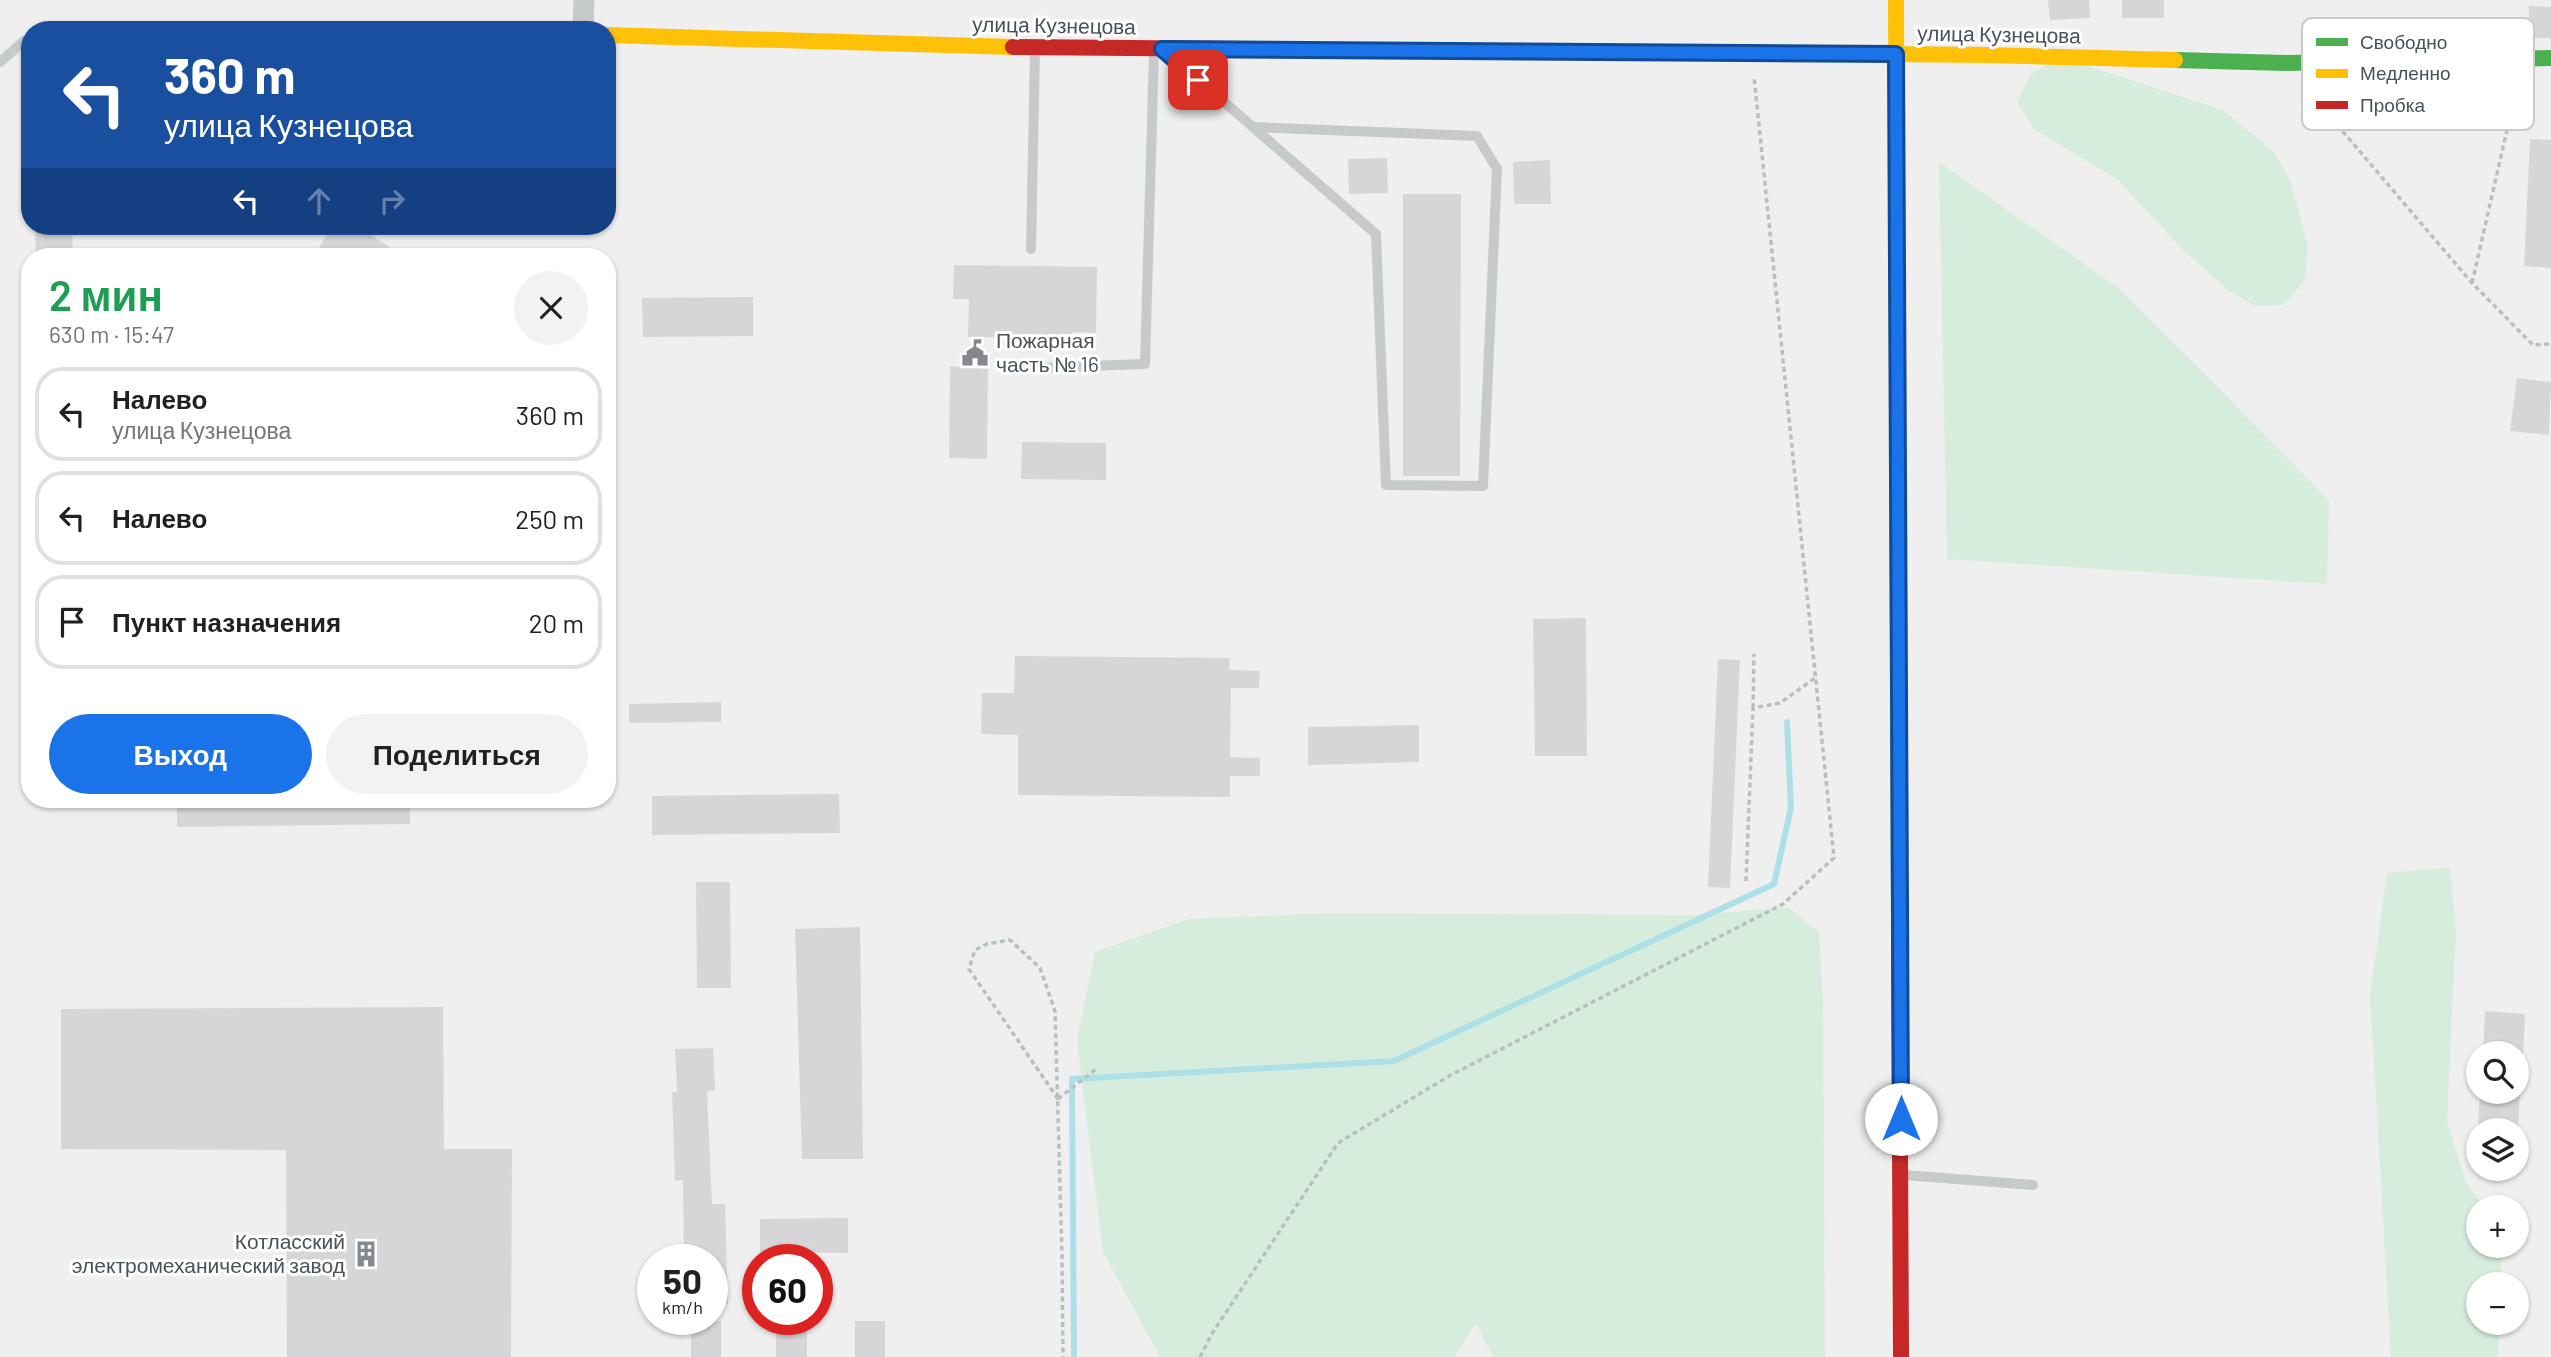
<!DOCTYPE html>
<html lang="ru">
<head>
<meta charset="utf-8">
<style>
  :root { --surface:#fff; --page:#f2f2f2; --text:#202124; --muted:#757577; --line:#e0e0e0; --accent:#1a73e8 }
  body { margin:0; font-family:Barlow,sans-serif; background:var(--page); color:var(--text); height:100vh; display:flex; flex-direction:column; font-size:26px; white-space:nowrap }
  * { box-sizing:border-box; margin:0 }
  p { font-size:23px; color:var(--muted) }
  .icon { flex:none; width:38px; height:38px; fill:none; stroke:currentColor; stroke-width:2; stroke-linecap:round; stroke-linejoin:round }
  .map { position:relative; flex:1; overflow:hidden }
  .side { position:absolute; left:21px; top:248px; width:595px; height:560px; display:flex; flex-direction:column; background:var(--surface); border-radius:28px; box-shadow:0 2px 5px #0004 }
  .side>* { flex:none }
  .top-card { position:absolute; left:21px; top:21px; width:595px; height:214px; border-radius:28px; box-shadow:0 2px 5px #0004; background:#1a4fa0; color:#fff; overflow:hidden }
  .controls { position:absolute; left:2466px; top:1041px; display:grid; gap:14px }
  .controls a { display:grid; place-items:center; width:63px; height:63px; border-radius:50%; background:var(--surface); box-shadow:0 2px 5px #0004; font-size:35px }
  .speed { position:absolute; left:637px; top:1244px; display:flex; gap:14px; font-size:35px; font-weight:700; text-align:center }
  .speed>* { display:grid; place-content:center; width:91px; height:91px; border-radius:50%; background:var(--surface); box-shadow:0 2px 5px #0004; line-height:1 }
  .speed small { font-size:18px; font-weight:400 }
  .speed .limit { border:10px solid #d22; background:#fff; color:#111 }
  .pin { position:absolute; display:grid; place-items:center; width:60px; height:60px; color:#fff; margin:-30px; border-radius:14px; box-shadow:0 4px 10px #0006 }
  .me { position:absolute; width:77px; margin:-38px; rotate:0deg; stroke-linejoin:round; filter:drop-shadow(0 0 5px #0008) }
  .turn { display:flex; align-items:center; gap:24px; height:147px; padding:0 28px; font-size:32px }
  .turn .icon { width:91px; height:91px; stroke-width:2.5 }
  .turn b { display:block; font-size:49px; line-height:60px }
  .lanes { display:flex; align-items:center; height:66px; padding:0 28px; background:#0003; justify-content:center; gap:35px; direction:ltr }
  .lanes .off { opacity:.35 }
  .round { display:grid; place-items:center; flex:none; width:74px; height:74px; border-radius:37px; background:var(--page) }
  .summary { display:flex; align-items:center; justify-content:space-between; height:119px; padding:0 28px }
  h1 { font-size:42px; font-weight:600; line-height:52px; color:#1e9e55 }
  .primary-button { display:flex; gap:14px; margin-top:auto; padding:14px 28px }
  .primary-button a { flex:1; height:80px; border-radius:42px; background:var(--accent); color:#fff; font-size:28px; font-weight:600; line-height:80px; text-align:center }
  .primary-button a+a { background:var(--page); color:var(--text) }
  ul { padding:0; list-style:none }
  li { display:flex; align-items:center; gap:21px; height:94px; margin:0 14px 10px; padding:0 14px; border:4px solid var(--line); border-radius:28px }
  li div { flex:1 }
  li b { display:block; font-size:26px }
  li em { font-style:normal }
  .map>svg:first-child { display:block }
  .green { fill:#d6eddd }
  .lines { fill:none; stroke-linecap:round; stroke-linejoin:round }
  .stream { stroke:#addfe7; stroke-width:6 }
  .building { fill:#d6d6d8 }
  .path { stroke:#b6c1bd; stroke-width:3.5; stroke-dasharray:5 3.5; stroke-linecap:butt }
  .lane { stroke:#c7cacb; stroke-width:10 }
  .street { stroke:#c7cacb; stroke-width:21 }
  .fast { stroke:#4caf50; stroke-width:16 }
  .slow { stroke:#ffc107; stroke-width:16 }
  .jam { stroke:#c62828; stroke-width:16 }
  .route-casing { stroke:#114b97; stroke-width:18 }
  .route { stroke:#1a73e8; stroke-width:12 }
  .labels { text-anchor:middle; stroke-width:6; stroke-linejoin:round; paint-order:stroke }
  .street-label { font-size:21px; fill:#48525a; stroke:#fff }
  .poi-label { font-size:21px; fill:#48525a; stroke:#fff; text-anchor:start }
  .key { fill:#fff; stroke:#c8cbce; stroke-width:2 }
  .key-label { font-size:19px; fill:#48525a }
</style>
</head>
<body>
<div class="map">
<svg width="2551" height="1357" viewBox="0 0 2551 1357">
  <rect width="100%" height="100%" fill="#f0efef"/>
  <path class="green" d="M2060,57l163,53 51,42 16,28 18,66 -3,34 -21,25 -29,1 -27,-16 -46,-41 -65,-70 -82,-49 -18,-28 14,-28z
    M1939,162l181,127 209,211 -2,84 -380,-25z
    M2450,867l6,64 -9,190 19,61 18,25 -6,1v38h24l-1,38h-23v39h21l-1,34h-107l-21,-361 17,-123z
    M1788,907l31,25 4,67 2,358h-332l-17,-34 -22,34h-294l-57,-105 -26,-212 18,-88 93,-33 143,-6 361,2z"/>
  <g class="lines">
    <path class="stream" d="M1074,1357l-2,-278 322,-18 380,-177 17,-76 -4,-86"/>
  </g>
  <path class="building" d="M2048,0h41l1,18 -40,2z
    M2122,0h42v18h-42z
    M2529,6l22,1v31h-23z
    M2530,139l21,1v128l-27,-2z
    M1387,158l1,35 -39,1 -1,-35z
    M1550,160l1,44h-37l-1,-42z
    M1403,194h58l-1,282h-57z
    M35,226h37l1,31h-37z
    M333,226h24l48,31h-73l-14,-8z
    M954,265l143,2 -1,66 -24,-1v7l-104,-2 1,-38h-16z
    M753,297v39l-110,1 -1,-39z
    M950,366l38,3 -1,90 -38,-1z
    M2517,378l34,4 -2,53 -39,-4z
    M1022,442l84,1v37l-85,-1z
    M1586,618l1,138h-52l-2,-137z
    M1015,656l215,2 -1,12 31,1 -1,17h-28l-1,69 30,1v18h-30v21l-212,-2v-60l-37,-1 1,-41h32z
    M1718,659l22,1 -10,228 -22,-1z
    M721,702v20l-92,1v-19z
    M1419,725v37l-111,3v-38z
    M839,794l1,39 -188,2v-39z
    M177,800h233v24l-233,3z
    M696,882h34l1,106h-34z
    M860,927l3,232h-61l-7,-230z
    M443,1007l1,142h68l-1,208h-224l-1,-207 -225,-1v-140z
    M2485,1011l40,3 -2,40h-40z
    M713,1048l2,42 -8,1 5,113h13l3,100h-16v-44h-28l-1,-80 -8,1 -3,-89h5l-2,-43z
    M2480,1092h40l-2,39 -40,-3z
    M848,1218v35l-88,-1v-33z
    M691,1321h30v36h-30z
    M855,1321h30v36h-30z
    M776,1323h31v34h-31z"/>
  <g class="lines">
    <path class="path" d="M2304,86l168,197 61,62 18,-1
      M2472,283l46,-201
      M1753,708l1,-54
      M1746,881l7,-173 27,-5 35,-25
      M1058,1099l-89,-130 6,-19 12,-6 23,-4 30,28 15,43 7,244 1,102
      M1058,1099l38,-30
      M1200,1357l13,-25 125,-189 113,-68 332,-171 51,-46 -80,-782"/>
    <path class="lane" d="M1170,55l206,179 10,251 97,1 14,-317 -20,-33 -224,-9
      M0,62l24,-21
      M1031,249l4,-200
      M1032,368l113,-4 9,-313
      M1904,1175l129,10"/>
    <path class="street" d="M583,30l1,-30"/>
    <path class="fast" d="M1454,51l325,2
      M2175,60l110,3 266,-5
      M1897,361l2,577"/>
    <path class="slow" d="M1896,0l1,361
      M607,35l406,12
      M1779,53l210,2 186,5"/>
    <path class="jam" d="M1013,47l441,4
      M1899,938l2,419"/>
  </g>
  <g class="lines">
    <g class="route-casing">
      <path id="route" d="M1198,80l-36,-31 734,5 5,1065"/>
    </g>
    <use href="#route" class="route"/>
  </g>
  <defs>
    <g id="civic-bare" transform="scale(2.1)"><path d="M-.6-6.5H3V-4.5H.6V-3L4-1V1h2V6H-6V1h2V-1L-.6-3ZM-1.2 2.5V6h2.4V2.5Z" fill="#83898e" stroke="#fff" stroke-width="2.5" paint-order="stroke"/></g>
    <g id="building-bare" transform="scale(2.1)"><path d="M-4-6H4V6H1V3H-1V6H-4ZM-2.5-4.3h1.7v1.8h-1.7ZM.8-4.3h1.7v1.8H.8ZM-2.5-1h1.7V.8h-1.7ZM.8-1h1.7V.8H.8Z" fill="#83898e" stroke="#fff" stroke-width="2.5" paint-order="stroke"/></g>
  </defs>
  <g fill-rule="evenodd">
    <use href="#civic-bare" x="975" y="353"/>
    <use href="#building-bare" x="366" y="1254"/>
  </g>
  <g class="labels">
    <g class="street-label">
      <text transform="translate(1054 26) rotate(1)" y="7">улица Кузнецова</text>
      <text transform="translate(1999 35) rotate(1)" y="7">улица Кузнецова</text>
    </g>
    <g class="poi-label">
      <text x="996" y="348">Пожарная<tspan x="996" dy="24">часть № 16</tspan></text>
      <text x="345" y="1249" text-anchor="end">Котласский<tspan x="345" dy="24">электромеханический завод</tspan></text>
    </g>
  </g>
  <rect x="2302" y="18" width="232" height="112" rx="10" class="key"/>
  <rect x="2316" y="38" width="32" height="8" fill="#4caf50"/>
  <rect x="2316" y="69" width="32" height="9" fill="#ffc107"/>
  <rect x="2316" y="101" width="32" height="8" fill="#c62828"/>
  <g class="key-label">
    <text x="2360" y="49">Свободно</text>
    <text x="2360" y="80">Медленно</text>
    <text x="2360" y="112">Пробка</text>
  </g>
</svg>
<div class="controls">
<a><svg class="icon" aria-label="search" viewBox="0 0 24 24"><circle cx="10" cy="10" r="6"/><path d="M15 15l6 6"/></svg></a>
<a><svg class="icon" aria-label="layers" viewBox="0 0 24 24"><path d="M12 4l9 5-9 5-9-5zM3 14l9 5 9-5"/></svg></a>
<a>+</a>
<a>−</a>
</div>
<div class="speed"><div>50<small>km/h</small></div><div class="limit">60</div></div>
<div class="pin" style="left:1198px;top:80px;background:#d93025"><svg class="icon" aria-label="arrive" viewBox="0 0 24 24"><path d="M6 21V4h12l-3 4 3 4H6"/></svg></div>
<svg class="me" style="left:1901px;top:1119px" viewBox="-20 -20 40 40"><circle r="19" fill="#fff"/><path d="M0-13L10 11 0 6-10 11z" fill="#1a73e8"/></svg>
<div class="top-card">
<div class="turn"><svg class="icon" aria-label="left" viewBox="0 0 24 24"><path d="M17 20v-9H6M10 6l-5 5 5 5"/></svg><div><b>360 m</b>улица Кузнецова</div></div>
<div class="lanes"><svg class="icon" aria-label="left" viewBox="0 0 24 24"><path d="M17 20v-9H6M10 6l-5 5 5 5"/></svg><svg class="icon off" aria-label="ahead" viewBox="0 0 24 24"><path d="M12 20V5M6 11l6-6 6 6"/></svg><svg class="icon off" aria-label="right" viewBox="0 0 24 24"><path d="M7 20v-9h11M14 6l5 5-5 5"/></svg></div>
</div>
<section class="side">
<div class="summary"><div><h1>2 мин</h1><p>630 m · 15:47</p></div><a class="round"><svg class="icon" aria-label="close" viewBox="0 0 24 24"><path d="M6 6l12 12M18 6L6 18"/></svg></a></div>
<ul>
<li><svg class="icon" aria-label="left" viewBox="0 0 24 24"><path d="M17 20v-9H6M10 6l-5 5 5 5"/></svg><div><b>Налево</b><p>улица Кузнецова</p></div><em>360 m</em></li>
<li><svg class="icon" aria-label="left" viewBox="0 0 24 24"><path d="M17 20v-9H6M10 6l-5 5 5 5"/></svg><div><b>Налево</b></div><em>250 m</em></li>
<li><svg class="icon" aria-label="arrive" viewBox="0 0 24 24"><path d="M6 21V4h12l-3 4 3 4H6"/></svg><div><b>Пункт назначения</b></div><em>20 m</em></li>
</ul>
<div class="primary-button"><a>Выход</a><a>Поделиться</a></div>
</section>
</div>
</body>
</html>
